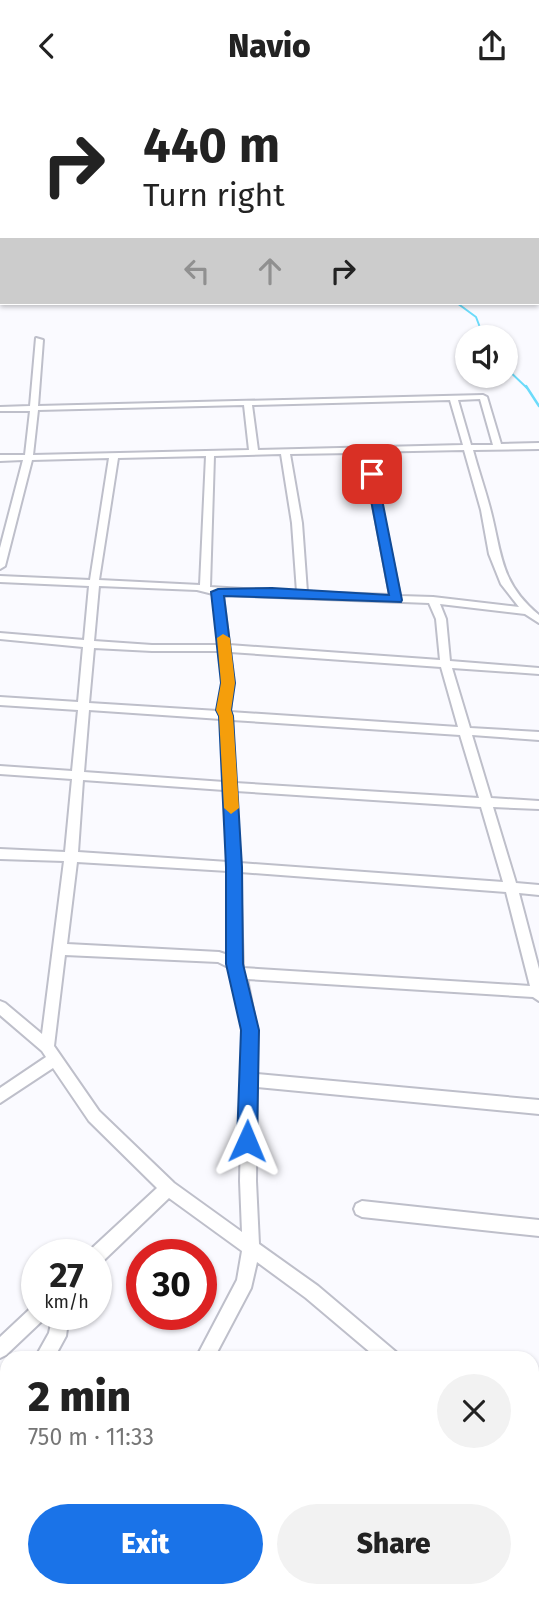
<!DOCTYPE html>
<html lang="en">
<head>
<meta charset="utf-8">
<style>
  :root { --surface:#fff; --page:#f2f2f2; --text:#222; --muted:#767676; --accent:#1a73e8 }
  body { margin:0; font-family:"Fira Sans",sans-serif; background:var(--page); color:var(--text); height:100vh; display:flex; flex-direction:column; font-size:26px; white-space:nowrap }
  * { box-sizing:border-box; margin:0 }
  p { font-size:23px; color:var(--muted) }
  .icon { flex:none; width:38px; height:38px; fill:none; stroke:currentColor; stroke-width:2; stroke-linecap:round; stroke-linejoin:round }
  .map { position:relative; flex:1; overflow:hidden }
  .details { position:absolute; left:0px; top:1260px; width:539px; height:247px; display:flex; flex-direction:column; background:var(--surface); border-radius:21px 21px 0 0; box-shadow:0 2px 5px #0004 }
  .details>* { flex:none }
  .banner { position:absolute; left:0px; top:0px; width:539px; height:214px; box-shadow:0 2px 5px #0004; background:#fff; color:var(--text); overflow:hidden }
  .buttons { position:absolute; left:455px; top:234px; display:grid; gap:14px }
  .buttons a { display:grid; place-items:center; width:63px; height:63px; border-radius:50%; background:var(--surface); box-shadow:0 2px 5px #0004; font-size:35px }
  .speed { position:absolute; left:21px; top:1148px; display:flex; gap:14px; font-size:35px; font-weight:700; text-align:center }
  .speed>* { display:grid; place-content:center; width:91px; height:91px; border-radius:50%; background:var(--surface); box-shadow:0 2px 5px #0004; line-height:1 }
  .speed small { font-size:18px; font-weight:400 }
  .speed .limit { border:10px solid #d22; background:#fff; color:#111 }
  .pin { position:absolute; display:grid; place-items:center; width:60px; height:60px; color:#fff; margin:-30px; border-radius:14px; box-shadow:0 4px 10px #0006 }
  .me { position:absolute; width:77px; margin:-38px; rotate:1deg; stroke-linejoin:round; filter:drop-shadow(0 0 5px #0008) }
  .turn { display:flex; align-items:center; gap:24px; height:147px; padding:0 28px; font-size:32px }
  .turn .icon { width:91px; height:91px; stroke-width:2.5 }
  .turn b { display:block; font-size:49px; line-height:60px }
  .lanes { display:flex; align-items:center; height:66px; padding:0 28px; background:#0003; justify-content:center; gap:35px; direction:ltr }
  .lanes .off { opacity:.35 }
  .round { display:grid; place-items:center; flex:none; width:74px; height:74px; border-radius:37px; background:var(--page) }
  .overview { display:flex; align-items:center; justify-content:space-between; height:119px; padding:0 28px }
  h1 { font-size:42px; font-weight:800; line-height:52px }
  .action { display:flex; gap:14px; margin-top:auto; padding:14px 28px }
  .action a { flex:1; height:80px; border-radius:42px; background:var(--accent); color:#fff; font-size:28px; font-weight:800; line-height:80px; text-align:center }
  .action a+a { background:var(--page); color:var(--text) }
  header { display:flex; justify-content:space-between; align-items:center; height:91px; padding:0 28px; background:var(--surface); font-size:32px; font-weight:800 }
  .map>svg:first-child { display:block }
  .lines { fill:none; stroke-linecap:round; stroke-linejoin:round }
  .stream-far1 { stroke:#6cdbfa; stroke-width:2 }
  .stream { stroke:#6cdbfa; stroke-width:2.5 }
  .minor-casing { stroke:#bebfca; stroke-width:4 }
  .tertiary-casing { stroke:#bebfca; stroke-width:4 }
  .minor { fill:#fff; fill-rule:evenodd }
  .tertiary { fill:#fff; fill-rule:evenodd }
  .route { fill:#1a73e8; stroke:#114b97; stroke-width:2 }
  .slow { fill:#f59e0b }
</style>
</head>
<body>
<header><svg class="icon" aria-label="back" viewBox="0 0 24 24"><path d="M15 5l-7 7 7 7"/></svg>Navio<svg class="icon" aria-label="share" viewBox="0 0 24 24"><path d="M12 15V3M7 8l5-5 5 5M5 13v7h14v-7"/></svg></header>
<div class="map">
<svg width="539" height="1506" viewBox="0 0 539 1506">
  <rect width="100%" height="100%" fill="#fafaff"/>
  <g class="lines">
    <path class="stream-far1" d="M457,212l19,14 8,21
      M506,277l21,20"/>
    <path class="stream" d="M526,295l13,20"/>
    <g class="minor-casing">
      <path id="minor" d="M467,0h4v2h-4z
        M539,7v5l-2,-1z
        M537,20h2v4h-2z
        M537,88l2,1v4l-2,-1z
        M537,98l2,1v4l-2,-1z
        M537,159h2v4h-2z
        M36,247l7,2 -5,66 445,-11 4,2 14,47 38,-1v6l-66,1c5,19 12,39 17,58 12,45 9,74 49,107v8l-14,-9 -85,-10 6,15 4,42 89,7v6l-87,-6 18,60 69,4v8l-67,-5 19,63 48,3v8l-46,-2 23,76 23,2v10l-20,-2 20,76v32l-6,-4 -286,-18 10,51v44l282,26v14l-282,-27 -1,94 3,63 59,42 78,66 3,6h-22l-71,-60 -49,-36 -6,26 -37,70h-18l41,-78 5,-29 -73,-53 -67,64 -6,2v-9h-8l2,-5 67,-62 -68,-67 -36,-53 -53,35v-15l46,-31 -4,-6 -42,-36v-14l5,2 37,31 22,-173 -64,-2v-10l65,3 7,-73 -72,-5v-8l72,5 6,-61 -78,-5v-8l78,5 5,-55 -83,-8v-6l84,7 5,-54 -89,-4v-6l90,4 19,-122 -77,2 -27,106 -5,3v-21l23,-88 -23,1v-6h25l5,-44h-30v-4l30,-1zM480,308l13,46h-22l-13,-45zM450,309l13,45 -205,5 -6,-45zM244,314l5,45 -216,5 5,-45zM464,359l17,60 8,44 12,30 18,23 -86,-10 -33,-1 -25,-122 -13,-22zM353,362l14,21 23,121 -83,-3 -5,-69 -12,-69zM281,363l11,69 5,69 -87,-5 4,-131zM206,365l-6,129 -101,-5 19,-122zM99,495l98,4 16,4 6,51h-67l-58,-4zM223,504l206,8 7,16 4,41 -211,-15zM94,557l58,3h67l4,32 -5,28 -129,-8zM230,561l211,15 17,60 -228,-15 3,-29zM89,619l132,9 3,63 -140,-10zM232,629l228,15 19,63 -244,-15zM83,689l141,10 4,72 -150,-10zM236,700l245,16 22,75 -263,-19zM77,771l151,9v84l-9,-3 -152,-8zM240,781l266,20 24,94 -287,-18zM65,864l153,7 12,6 13,62 -3,151 2,51 -68,-49 -75,-72 -45,-65z
        M362,1110l177,19v16l-177,-19 -6,-3 -2,-5 2,-5z
        M37,1215v8h8l-2,6 -37,35 -6,3v-21l31,-29z
        M53,1223h16l-3,22 -12,22h-19l14,-25z
        M7,1321v27l-7,4v-27z
        M532,1381l7,3v21l-7,-3z
        M93,1500h20l-3,6h-20z
        M268,1500h21l-3,6h-21z
        M346,1500h22l3,6h-22z"/>
    </g>
    <g class="tertiary-casing">
      <path id="tertiary" d="M339,0l10,2h-8z
        M537,26l2,1v4l-2,-1z"/>
    </g>
    <use href="#minor" class="minor"/>
    <use href="#tertiary" class="tertiary"/>
  </g>
  <path class="route" d="M372,380l5,3 25,126 -1,2 -177,-6 11,87 -4,27 2,6 9,151 1,97 16,66 -2,111 -3,6 -7,3 -7,-3 -3,-6 4,-111 -15,-66v-97l-7,-151 -3,-6 5,-27 -10,-91 7,-3 54,-1 117,7 -23,-121z"/>
  <path class="slow" d="M223,543l7,4 5,45 -4,27 2,6 6,92 -8,6 -7,-6 -5,-92 -3,-6 5,-27 -4,-45z"/>
</svg>
<div class="buttons">
<a><svg class="icon" aria-label="sound" viewBox="0 0 24 24"><path d="M4 9h4l5-4v14l-5-4H4zM17 9q2 3 0 6"/></svg></a>
</div>
<div class="speed"><div>27<small>km/h</small></div><div class="limit">30</div></div>
<div class="pin" style="left:372px;top:383px;background:#d93025"><svg class="icon" aria-label="arrive" viewBox="0 0 24 24"><path d="M6 21V4h12l-3 4 3 4H6"/></svg></div>
<svg class="me" style="left:247px;top:1050px" viewBox="-20 -20 40 40"><path d="M0-17L14 15 0 8-14 15z" fill="#1a73e8" stroke="#fff" stroke-width="4"/></svg>
<div class="banner">
<div class="turn"><svg class="icon" aria-label="right" viewBox="0 0 24 24"><path d="M7 20v-9h11M14 6l5 5-5 5"/></svg><div><b>440 m</b>Turn right</div></div>
<div class="lanes"><svg class="icon off" aria-label="left" viewBox="0 0 24 24"><path d="M17 20v-9H6M10 6l-5 5 5 5"/></svg><svg class="icon off" aria-label="ahead" viewBox="0 0 24 24"><path d="M12 20V5M6 11l6-6 6 6"/></svg><svg class="icon" aria-label="right" viewBox="0 0 24 24"><path d="M7 20v-9h11M14 6l5 5-5 5"/></svg></div>
</div>
<section class="details">
<div class="overview"><div><h1>2 min</h1><p>750 m · 11:33</p></div><a class="round"><svg class="icon" aria-label="close" viewBox="0 0 24 24"><path d="M6 6l12 12M18 6L6 18"/></svg></a></div>
<div class="action"><a>Exit</a><a>Share</a></div>
</section>
</div>
</body>
</html>
